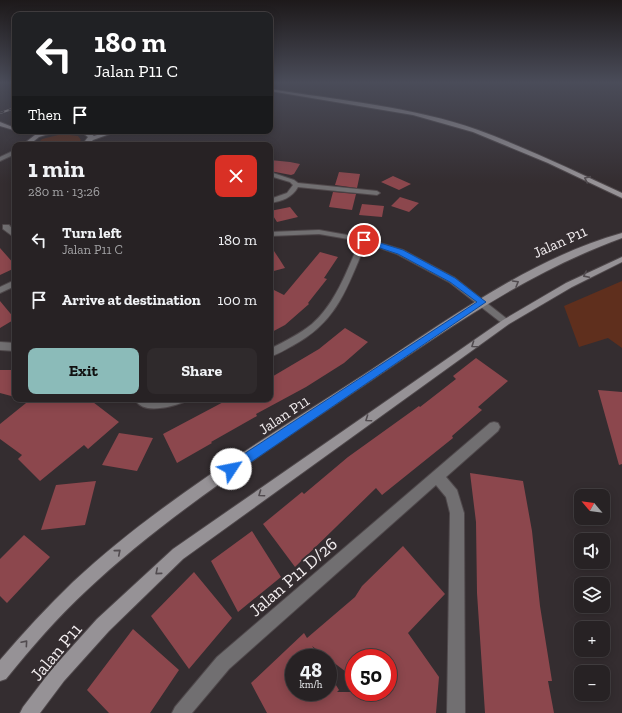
<!DOCTYPE html>
<html lang="en">
<head>
<meta charset="utf-8">
<style>
  :root { --surface:#272224; --page:#2f2a2c; --text:#f1f3f6; --muted:#a4a4a6; --line:#433f41; --accent:#8bbbb9 }
  body { margin:0; font-family:"Zilla Slab",serif; background:var(--page); color:var(--text); height:100vh; display:flex; flex-direction:column; font-size:15px; white-space:nowrap }
  * { box-sizing:border-box; margin:0 }
  p { font-size:13px; color:var(--muted) }
  .icon { flex:none; width:22px; height:22px; fill:none; stroke:currentColor; stroke-width:2; stroke-linecap:round; stroke-linejoin:round }
  .map { position:relative; flex:1; overflow:hidden }
  .sheet { position:absolute; left:12px; top:142px; width:261px; height:260px; display:flex; flex-direction:column; background:var(--surface); border-radius:8px; box-shadow:0 2px 10px #0003,0 0 0 1px var(--line) }
  .sheet>* { flex:none }
  .top-card { position:absolute; left:12px; top:12px; width:261px; height:122px; border-radius:8px; box-shadow:0 2px 10px #0003,0 0 0 1px var(--line); background:#202124; color:#fff; overflow:hidden }
  .needle { width:26px; rotate:299deg }
  .fabs { position:absolute; left:574px; top:489px; display:grid; gap:8px }
  .fabs a { display:grid; place-items:center; width:36px; height:36px; border-radius:8px; background:var(--surface); box-shadow:0 2px 10px #0003,0 0 0 1px var(--line); font-size:20px }
  .speed { position:absolute; left:285px; top:649px; display:flex; gap:8px; font-size:20px; font-weight:700; text-align:center }
  .speed>* { display:grid; place-content:center; width:52px; height:52px; border-radius:50%; background:var(--surface); box-shadow:0 2px 10px #0003,0 0 0 1px var(--line); line-height:1 }
  .speed small { font-size:10px; font-weight:400 }
  .speed .limit { border:6px solid #d22; background:#fff; color:#111 }
  .pin { position:absolute; display:grid; place-items:center; width:34px; height:34px; color:#fff; margin:-17px; border:2px solid #fff; border-radius:50%; box-shadow:0 1px 4px #0007 }
  .me { position:absolute; width:44px; margin:-22px; rotate:56deg; stroke-linejoin:round; filter:drop-shadow(0 0 3px #0008) }
  .turn { display:flex; align-items:center; gap:14px; height:84px; padding:0 16px; font-size:18px }
  .turn .icon { width:52px; height:52px; stroke-width:2.5 }
  .turn b { display:block; font-size:28px; line-height:34px }
  .then { display:flex; align-items:center; height:38px; padding:0 16px; background:#0003; gap:8px; font-size:15px }
  .round { display:grid; place-items:center; flex:none; width:42px; height:42px; border-radius:8px; background:var(--page) }
  .head { display:flex; align-items:center; justify-content:space-between; height:68px; padding:0 16px }
  h1 { font-size:24px; font-weight:800; line-height:30px }
  .cta { display:flex; gap:8px; margin-top:auto; padding:8px 16px }
  .cta a { flex:1; height:46px; border-radius:8px; background:var(--accent); color:#111; font-size:16px; font-weight:800; line-height:46px; text-align:center }
  .cta a+a { background:var(--page); color:var(--text) }
  ul { padding:0; list-style:none }
  li { display:flex; align-items:center; gap:12px; height:60px; padding:0 16px }
  li div { flex:1 }
  li b { display:block; font-size:15px }
  li em { font-style:normal }
  .map>svg:first-child { display:block }
  .green { fill:#5f2f1d }
  .building { fill:#8c474d; fill-rule:evenodd }
  .lines { fill:none; stroke-linecap:round; stroke-linejoin:round }
  .minor-casing { stroke:#4f484b; stroke-width:2 }
  .secondary-casing { stroke:#4f484b; stroke-width:2 }
  .minor { fill:#716f71; fill-rule:evenodd }
  .secondary { fill:#969296; fill-rule:evenodd }
  .rail-casing { stroke:#a59fa1; stroke-width:2 }
  .rail { stroke:#342d30; stroke-width:1.5; stroke-dasharray:4.5; stroke-linecap:butt }
  .oneway { stroke:#514b4f }
  .route { fill:#1a73e8; stroke:#114b97 }
  .labels { text-anchor:middle; stroke-width:4; stroke-linejoin:round; paint-order:stroke }
  .street-label { font-size:15px; fill:#f2edef; stroke:#342d30 }
  .near-street-label { font-size:18px; fill:#f2edef; stroke:#342d30 }
</style>
</head>
<body>
<div class="map">
<svg width="622" height="713" viewBox="0 0 622 713">
  <rect width="100%" height="100%" fill="#342d30"/>
  <path class="green" d="M62,134l16,2 3,4 -5,5h-40l6,-6z
    M622,281v67l-14,-10 -29,9 -15,-41z"/>
  <path class="building" d="M270,160l20,2 10,2 -6,10 -3,1 -21,-4z
    M339,172l21,2 -3,14 -22,-3z
    M393,176l18,8 -12,6 -18,-8z
    M333,192l23,2 -4,16 -23,-3z
    M400,197l19,6 -10,9 -18,-6z
    M362,204l22,2 -2,11 -23,-2z
    M290,207l8,10 -21,5 -7,-11z
    M270,245l10,15 5,8 -15,4z
    M0,248l15,17v3l-15,7z
    M320,252l18,5 -14,21 3,1 -19,24 1,1 -24,21 -15,8v-45l14,7z
    M0,301l15,18 -15,9z
    M345,328l23,14 -24,21 -38,24 -50,27 1,2 -46,26 1,1 -35,20 -14,-29 66,-35h41v-21l49,-29z
    M476,358l32,23 -30,26 4,3 -30,26 1,2 -71,57 -6,-7 -81,79 -32,-43 39,-32 2,2 44,-37 71,-51 1,1 36,-28 -3,-3z
    M0,370h15v27l-15,-4z
    M598,390l24,2v72l-3,1z
    M31,399h58l30,23 -31,27 -4,-4 -44,36 -22,-22 4,-4 -22,-16v-15z
    M119,433l34,5 -16,33 -35,-6z
    M470,473l53,8 9,50 8,75 12,75h-4l6,32h-69l-8,-120 -1,-71z
    M96,481l-11,44 -44,5 15,-45z
    M252,531l29,46 -43,35 -27,-51z
    M24,535l26,22 -43,46 -7,-7v-37z
    M403,546l42,48 -37,39 31,44 -3,36h-169l-16,-30 53,-50 3,5 48,-41 7,-11zM312,646l42,32v-20h34v34h-51l2,-2 -11,-18v20h-34v-34h26z
    M194,572l38,46 -43,51 -38,-53z
    M133,629l46,41 -29,43h-41l-22,-23z"/>
  <g class="lines">
    <g class="minor-casing">
      <path id="minor" d="M15,150v4l-15,7v-4z
        M270,172l24,8 4,3 79,8 3,2 -3,2 -79,-8c-6,11 -16,14 -28,16v-4l17,-6 6,-8 -3,-3 -20,-6z
        M3,225h6l6,7v6l-12,-9z
        M319,230l45,8 39,12 52,28 56,44 -5,3 -3,-1 -54,-42 -52,-28 -31,-11c-19,44 -28,79 -74,103 -7,4 -14,8 -22,11v-8c15,-8 30,-15 42,-25 24,-21 35,-54 48,-83l-41,-7 -49,2v-4z
        M15,280v6l-15,7v-6z
        M0,342l15,1v8l-15,-1z
        M135,399h50l-1,3c-13,5 -42,13 -49,-3z
        M494,422l4,1 2,4 -2,4 -52,46 11,13 7,23 1,200h-18l3,-200 -4,-16 -10,-12 -207,184 -37,44h-20l3,-6 42,-50 273,-234z"/>
    </g>
    <g class="secondary-casing">
      <path id="secondary" d="M270,89c67,11 144,18 208,41 49,18 97,41 144,63v5l-74,-35 -75,-31 -60,-17 -143,-24z
        M0,122l15,6v3h2l-17,-5z
        M49,131h9l-19,6 -10,8h-7l13,-10z
        M80,131h7l7,5 16,-5h8l-25,9 -5,5h-6l6,-8z
        M622,233v5c-98,36 -176,92 -262,150 -94,64 -191,125 -274,203 -29,27 -55,57 -80,88l-6,2v-21c23,-27 47,-53 73,-78 89,-83 197,-146 298,-212 78,-51 161,-112 251,-137z
        M622,257v5l-50,25 -63,37 -326,235 -74,72 -45,50 -24,32h-20l3,-6 29,-38 45,-50 76,-70 330,-229 63,-37z"/>
    </g>
    <use href="#minor" class="minor"/>
    <use href="#secondary" class="secondary"/>
    <g class="rail-casing">
      <path id="rail" d="M0,113l15,-5"/>
    </g>
    <use href="#rail" class="rail"/>
  </g>
  <defs><path id="oneway-chevron" d="M-2-3.5L2.5 0L-2 3.5" fill="none" stroke-width="1.6" stroke-linecap="round" stroke-linejoin="round"/></defs>
  <g class="oneway">
    <use href="#oneway-chevron" transform="translate(587 179) rotate(-155)"/>
    <use href="#oneway-chevron" transform="translate(586 275) rotate(153)"/>
    <use href="#oneway-chevron" transform="translate(516 283) rotate(-30)"/>
    <use href="#oneway-chevron" transform="translate(474 345) rotate(145)"/>
    <use href="#oneway-chevron" transform="translate(368 419) rotate(145)"/>
    <use href="#oneway-chevron" transform="translate(261 494) rotate(145)"/>
    <use href="#oneway-chevron" transform="translate(118 552) rotate(-40)"/>
    <use href="#oneway-chevron" transform="translate(158 572) rotate(139)"/>
    <use href="#oneway-chevron" transform="translate(25 643) rotate(-49)"/>
  </g>
  <linearGradient id="sky" x2="0" y2="1"><stop stop-color="#1d191a"/><stop offset="0.45" stop-color="#4a4c59"/><stop offset="1" stop-color="#4a4c59" stop-opacity="0"/></linearGradient>
  <rect width="622" height="183" fill="url(#sky)"/>
  <path class="route" d="M364,238l39,12 52,28 31,24 -251,171 -4,2 -4,-2 -2,-4 2,-4 250,-163 -27,-20 -52,-28 -36,-12v-3z"/>
  <g class="labels">
    <g class="street-label">
      <text transform="translate(560 242) rotate(-24)" y="5">Jalan P11</text>
      <text transform="translate(284 415) rotate(-34)" y="5">Jalan P11</text>
    </g>
    <g class="near-street-label">
      <text transform="translate(293 577) rotate(-41)" y="6">Jalan P11 D/26</text>
      <text transform="translate(56 652) rotate(-50)" y="6">Jalan P11</text>
    </g>
  </g>
</svg>
<div class="fabs">
<a><svg class="needle" viewBox="-14 -14 28 28"><path d="M0-13l5 13h-10z" fill="#e53935"/><path d="M0 13l5-13h-10z" fill="#a4a4a6"/></svg></a>
<a><svg class="icon" aria-label="sound" viewBox="0 0 24 24"><path d="M4 9h4l5-4v14l-5-4H4zM17 9q2 3 0 6"/></svg></a>
<a><svg class="icon" aria-label="layers" viewBox="0 0 24 24"><path d="M12 4l9 5-9 5-9-5zM3 14l9 5 9-5"/></svg></a>
<a>+</a>
<a>−</a>
</div>
<div class="speed"><div>48<small>km/h</small></div><div class="limit">50</div></div>
<div class="pin" style="left:364px;top:240px;background:#d93025"><svg class="icon" aria-label="arrive" viewBox="0 0 24 24"><path d="M6 21V4h12l-3 4 3 4H6"/></svg></div>
<svg class="me" style="left:231px;top:469px" viewBox="-20 -20 40 40"><circle r="19" fill="#fff"/><path d="M0-13L10 11 0 6-10 11z" fill="#1a73e8"/></svg>
<div class="top-card">
<div class="turn"><svg class="icon" aria-label="left" viewBox="0 0 24 24"><path d="M17 20v-9H6M10 6l-5 5 5 5"/></svg><div><b>180 m</b>Jalan P11 C</div></div>
<div class="then">Then<svg class="icon" aria-label="arrive" viewBox="0 0 24 24"><path d="M6 21V4h12l-3 4 3 4H6"/></svg></div>
</div>
<section class="sheet">
<div class="head"><div><h1>1 min</h1><p>280 m · 13:26</p></div><a class="round" style="background:#d93025;color:#fff"><svg class="icon" aria-label="close" viewBox="0 0 24 24"><path d="M6 6l12 12M18 6L6 18"/></svg></a></div>
<ul>
<li><svg class="icon" aria-label="left" viewBox="0 0 24 24"><path d="M17 20v-9H6M10 6l-5 5 5 5"/></svg><div><b>Turn left</b><p>Jalan P11 C</p></div><em>180 m</em></li>
<li><svg class="icon" aria-label="arrive" viewBox="0 0 24 24"><path d="M6 21V4h12l-3 4 3 4H6"/></svg><div><b>Arrive at destination</b></div><em>100 m</em></li>
</ul>
<div class="cta"><a>Exit</a><a>Share</a></div>
</section>
</div>
</body>
</html>
